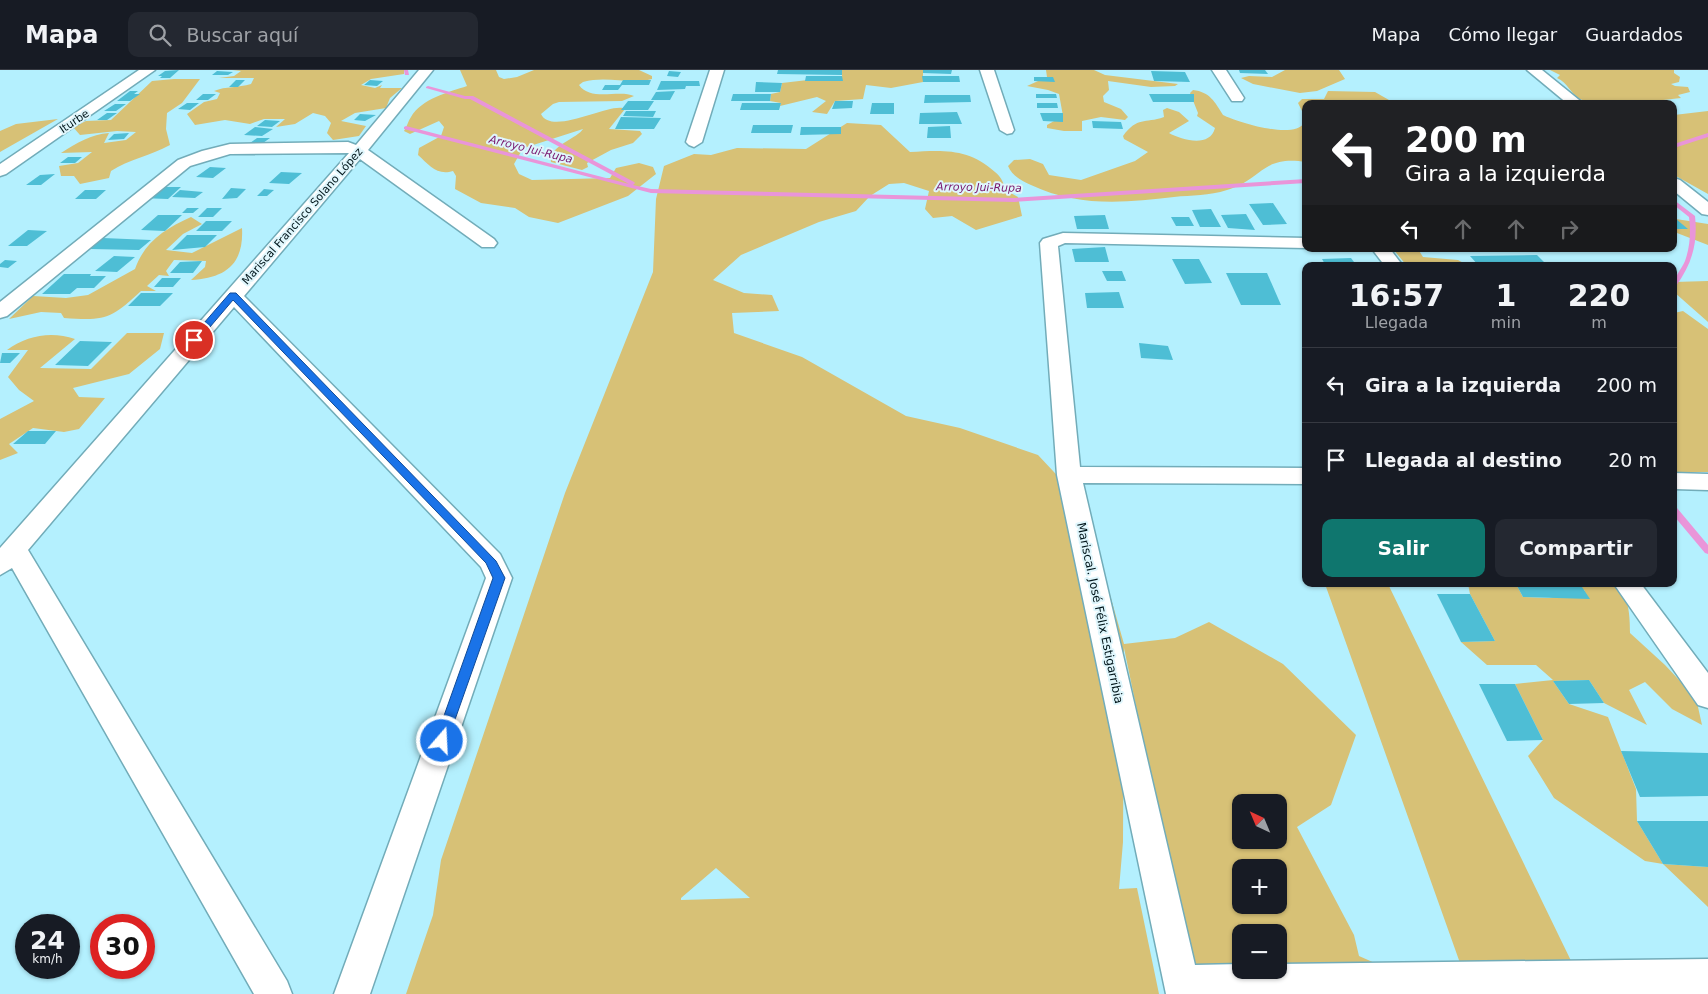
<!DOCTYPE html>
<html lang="es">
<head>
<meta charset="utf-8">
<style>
  :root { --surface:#171b24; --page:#242831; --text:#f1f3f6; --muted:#9ea1a6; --line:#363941; --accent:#0f766e }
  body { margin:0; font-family:"DejaVu Sans",sans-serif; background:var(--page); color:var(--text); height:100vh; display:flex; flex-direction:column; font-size:19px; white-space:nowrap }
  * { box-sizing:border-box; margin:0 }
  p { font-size:16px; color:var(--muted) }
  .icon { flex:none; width:28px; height:28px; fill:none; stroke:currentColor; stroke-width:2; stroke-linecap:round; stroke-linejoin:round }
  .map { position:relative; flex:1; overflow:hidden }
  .details { position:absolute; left:1302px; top:192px; width:375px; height:325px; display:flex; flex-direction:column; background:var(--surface); border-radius:10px; box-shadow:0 1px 4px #0004 }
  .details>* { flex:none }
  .top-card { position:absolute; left:1302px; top:30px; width:375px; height:152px; border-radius:10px; box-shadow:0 1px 4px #0004; background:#202124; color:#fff; overflow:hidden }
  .needle { width:32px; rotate:316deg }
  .tools { position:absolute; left:1232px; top:724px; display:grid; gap:10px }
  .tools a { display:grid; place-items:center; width:55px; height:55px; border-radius:10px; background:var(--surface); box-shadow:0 1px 4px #0004; font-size:25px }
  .speed { position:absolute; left:15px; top:844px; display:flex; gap:10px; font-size:25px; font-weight:700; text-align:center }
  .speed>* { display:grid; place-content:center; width:65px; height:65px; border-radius:50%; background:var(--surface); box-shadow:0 1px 4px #0004; line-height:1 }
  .speed small { font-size:12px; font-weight:400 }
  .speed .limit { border:8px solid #d22; background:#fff; color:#111 }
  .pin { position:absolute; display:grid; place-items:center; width:42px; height:42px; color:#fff; margin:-21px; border:2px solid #fff; border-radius:50%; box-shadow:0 1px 5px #0007 }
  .me { position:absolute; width:55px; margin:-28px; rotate:19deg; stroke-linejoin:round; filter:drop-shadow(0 0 4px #0008) }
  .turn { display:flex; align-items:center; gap:18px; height:105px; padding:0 20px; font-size:22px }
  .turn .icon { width:65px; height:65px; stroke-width:2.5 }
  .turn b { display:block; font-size:35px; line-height:42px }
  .lanes { display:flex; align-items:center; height:48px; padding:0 20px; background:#0003; justify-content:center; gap:25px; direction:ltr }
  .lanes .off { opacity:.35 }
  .eta { display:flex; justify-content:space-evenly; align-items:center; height:85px; text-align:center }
  .eta b { font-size:30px; font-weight:700; line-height:35px }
  .primary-button { display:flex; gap:10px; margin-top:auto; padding:10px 20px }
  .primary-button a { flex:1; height:58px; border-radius:10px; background:var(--accent); color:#fff; font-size:20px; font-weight:700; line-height:58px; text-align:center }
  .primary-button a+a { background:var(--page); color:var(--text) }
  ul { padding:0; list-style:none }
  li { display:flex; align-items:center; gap:15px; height:75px; padding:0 20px; border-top:1px solid var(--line) }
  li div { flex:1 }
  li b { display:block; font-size:19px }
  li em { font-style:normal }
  header { display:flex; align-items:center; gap:30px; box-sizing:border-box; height:70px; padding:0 25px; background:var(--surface); border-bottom:1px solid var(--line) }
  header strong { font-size:24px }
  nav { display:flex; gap:28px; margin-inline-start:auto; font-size:18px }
  .search { width:350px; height:45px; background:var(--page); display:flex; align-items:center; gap:12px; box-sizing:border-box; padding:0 18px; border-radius:10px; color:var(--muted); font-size:19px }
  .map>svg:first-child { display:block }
  .green { fill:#d7c176; fill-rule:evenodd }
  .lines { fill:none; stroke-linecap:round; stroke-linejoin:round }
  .stream { fill:#e995d9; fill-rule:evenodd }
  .building { fill:#4ebed5 }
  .street-casing { stroke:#72acb9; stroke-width:3 }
  .street { fill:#fff; fill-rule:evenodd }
  .route { fill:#1a73e8; stroke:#114b97 }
  .labels { text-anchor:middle; stroke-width:4; stroke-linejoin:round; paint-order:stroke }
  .far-street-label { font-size:11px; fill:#00151a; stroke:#dff6fc }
  .far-water-label { font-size:11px; font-style:italic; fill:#79176e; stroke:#dff6fc }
  .street-label { font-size:12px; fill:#00151a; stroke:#dff6fc }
</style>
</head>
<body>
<header>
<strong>Mapa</strong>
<div class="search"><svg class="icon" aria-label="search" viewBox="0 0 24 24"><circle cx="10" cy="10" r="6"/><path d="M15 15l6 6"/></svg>Buscar aquí</div>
<nav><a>Mapa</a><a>Cómo llegar</a><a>Guardados</a></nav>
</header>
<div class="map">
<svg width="1708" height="924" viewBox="0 0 1708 924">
  <rect width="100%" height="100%" fill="#b4f0fe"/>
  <path class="green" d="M232,0h172v4l-33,5 -10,6 14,3 7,-3 -2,3h22l-12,10 -4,10 -31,5 -14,8 25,5 -7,10 -26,4 -6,-7 4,-10 -6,-7 -12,-3 -18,11 -19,3 9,-8h-21l-14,5 -25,-4 -30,5 -8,-11 17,-12 13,-3 3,-6 -6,-2c12,-5 24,-3 37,-7l3,-6h-35l15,-2 7,-5z
    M460,0h36l3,7 5,2 13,-2 17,-7h105l13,6v3c-23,6 -45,-4 -69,3l-4,3c12,17 40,4 55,11l-12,5 -63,1 -6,2 -12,10c11,23 71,-13 84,-5l-16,20 31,2 2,3 -9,9 -22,7 -24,13 1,4 -6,3 -31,-8c-3,-16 27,-24 32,-33l-56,18 -5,3 -8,14 5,10 13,6 78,-2 6,-10 23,-5 14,4 3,7 -28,22 -70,27 -29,-6 -14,-9 -34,-5 -26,-14 1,-13 -3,-5c-16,5 -24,-6 -35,-16l1,-7 22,-12 3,-9 -5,-6 -29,13 -6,-3c3,-4 4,-10 7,-14 10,-18 38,-25 56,-31z
    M842,0h81v12l-32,6 -25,-3 -3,14 -28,2 -8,13 -15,-2 14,-11 -9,-4 -37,9 1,-3 -11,-2 1,-7 9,-2 2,-9 60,-7z
    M1046,0h48l11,5 73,9 -3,2 -24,1 -43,-6 1,9 -6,6 1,6 17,7 7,8 -3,3 -24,-3 -19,4v10h-18l-17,-3v-3l16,-9 -4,-22 -11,-4 -21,-4 20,-9z
    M1285,0h54l6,9 -28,12 -17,2 -47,-9 -12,-6 8,-2 23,1z
    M1550,0h124v3l6,4 -1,5 -8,2 4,2 13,1 2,5 -12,3 3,3 -18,2 6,4c-20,0 -73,4 -89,-5 -10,-6 -12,-16 -23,-21l3,-3z
    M174,9h26l-18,24 -15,10 -1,16 4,16c-20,11 -41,14 -59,26l-2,7 -29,6 -6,-8h-13l-2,-10 19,-3 14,-11 -31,1c16,-10 30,-19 48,-20l-5,10 22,-3 10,-8 -19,-1 -37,4 -7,-8 13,-6 25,-1 41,-39z
    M1193,20c17,2 22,12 30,25 14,7 71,25 81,8v-8l-6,-12 4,-4h22l4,-8 47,1 21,12h-90v58c-45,-7 -44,18 -79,28 -18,6 -35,5 -53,7 -50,6 -97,10 -143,-12 -9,-4 -19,-9 -23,-19l6,-6 16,-1 13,5 6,11 32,5 54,-19 13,-9 -24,-13 -1,-3c15,-20 21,-12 41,-19l-1,-7 4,-2 12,4 10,9 -20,12c13,7 41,15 46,-5l-18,-12 1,-3 -8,-20z
    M1708,41v83l-34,-19v-60z
    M58,49l-58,33v-21l16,-7z
    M847,53l34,2 29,27c33,-2 59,-4 85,20 12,10 5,16 23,25l4,19 -46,14 -24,-14 -19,2 -8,-9 4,-18 -25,-8 -15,1 -19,12 -14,15 -37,11 -78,33 -28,25 31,13 28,2 7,16 -47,2 2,20 68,24 104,59 54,12 78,27 46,49 40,140 51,-6 34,-16 74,42 73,71 -25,70 -34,22 57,108 5,21 86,38 -254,-23 -67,-323 -1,194 -4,47 18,-1 22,106h-753l27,-79 8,-55 124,-367 88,-221 3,-73 8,-33 30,-12 17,1 26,-7 69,1zM1241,732h38v38h-38zM716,798l34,30 -69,2v-2zM1241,798h38v37h-38zM1241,862h38v38h-38z
    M191,147l11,7 -19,10 -17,16 26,3 50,-25c2,36 -16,50 -51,52l14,-13 1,-6 -32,-1 -8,11 3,5 -10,-1 -12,11 9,5h-15c-30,28 -35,30 -77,27l-3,-5 -20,-1 -32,7 24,-23 33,2 22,-3 47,-26c10,-28 30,-40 56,-52z
    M1676,149l32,5v21l-31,-12z
    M1393,179h25l5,8 35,3 11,6h-62z
    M1708,211v41l-34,-30v-10z
    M1683,241l25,18v143h-34v-159z
    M127,263h37l-4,16 -31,25 -56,14 6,9 26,1 -26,31 -15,3 -31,-4 -24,16 9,9 -18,7v-41l34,-18 -15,-11 -11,-13 20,-27h-21c20,-15 45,-19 68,-11l-35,29 51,1z
    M1325,514h63l187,385 -115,-6z
    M1468,514h48l7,13 26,1 36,-7 -10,-7h42c12,11 13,33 13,49l35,32 31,33 6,27 -30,-16 -27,-27 -16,8 18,35 -43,-22 -15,-23 -36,1 16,23 39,13 28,72 1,32 26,43 45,3v40l-45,-43 -18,-3 -91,-63 -26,-42 15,-16 -28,-56 38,-4 -17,-15h-49l-26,-23 34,-1 -25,-47z"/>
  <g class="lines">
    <path class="stream" d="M404,0h4l1,5h-4z
      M428,16l37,10h8l161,86 1,1 -2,2 18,4 363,9 292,-19v4l-292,19 -363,-9 -247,-64v-2l2,-1 223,58 -159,-85h-5l-39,-11v-1z
      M1708,63v4l-34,11v-4z
      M1674,130l21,16c3,27 -3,48 -19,70l-2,1c-1,-9 7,-17 11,-26 5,-14 6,-29 4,-44l-15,-12z
      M1674,437l3,1 31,37v9l-3,-1 -31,-37z"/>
  </g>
  <path class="building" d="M179,0l-9,8h-10l2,-2h-4l7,-5z
    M778,0h64v5l-65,-1z
    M923,0h29l-1,4 -28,-1z
    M1239,0h26l3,4 -28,-1z
    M217,1l16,1 -5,3h-16z
    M669,1l12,1 -3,5 -11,-1z
    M1151,1l34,1 5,10 -36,-1z
    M806,6h36l1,5h-38z
    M922,6h37l1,6h-37z
    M1034,7h19l2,5 -21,-1z
    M236,10h9l-7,7h-9z
    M370,10l13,1 -6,5 -13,-1z
    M623,10h28l-2,5h-27l-4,5h-16l3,-5h15z
    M661,11h38l1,5h-14l-1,3 -28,1z
    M756,12l26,1 -2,9h-25z
    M130,21h8l-4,3h6l-10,7h-13z
    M675,21l-5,9h-19l5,-8z
    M203,24h13l-8,6h-12z
    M733,24h38l-1,7h-39z
    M1036,24h20l1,4h-21z
    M1149,24h45v8h-41z
    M925,25h45l1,7 -47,1z
    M628,31h26l-6,9h-27z
    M835,31h18l-1,7 -20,1z
    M187,33h12l-9,7 -12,-1z
    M742,33h39l-2,7h-39z
    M872,33h22v11h-24z
    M1037,33h20l1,5h-21z
    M115,34h11l-10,7h-12z
    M626,41h30l-3,6 -30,-1z
    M957,42l5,12h-43l1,-11z
    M107,43h10l-10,7h-10z
    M1040,43h23v9l-20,-1z
    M360,44l16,1 -11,6 -11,-1z
    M621,47l40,1 -7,11h-39z
    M265,50l15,1 -8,6 -15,-1z
    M1092,51l29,1 2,7 -30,-1z
    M753,55h40l-2,8h-40z
    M950,56l1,12h-24l1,-11z
    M255,57l18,2 -11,7 -18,-1z
    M801,57h40v7l-41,1z
    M129,63l-5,6 -16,1 6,-6z
    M257,68h13l-7,5h-13z
    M68,87h14l-7,6h-15z
    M210,97l16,1 -13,10 -17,-1z
    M281,102l21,1 -13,11 -20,-1z
    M55,104l-14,11h-15l14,-10z
    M154,117h27l-13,12 -28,-1z
    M231,118l15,1 -9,9 -15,1z
    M264,119l10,1 -7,6h-10z
    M85,120h21l-10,9h-21z
    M180,120l23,2 -8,6 -23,-1z
    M1273,133l14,21 -24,1 -14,-21z
    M187,138h12l-6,5h-11z
    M207,138h15l-9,9h-15z
    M1211,139l10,18h-21l-8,-17z
    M1246,144l9,16 -27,-2 -7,-13z
    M158,145h24l-17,16 -24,-1z
    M1105,145l4,14h-32l-3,-13z
    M1171,147h18l5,9h-18z
    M1674,147l2,2 12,10h-14z
    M206,151h26l-10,10h-26z
    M28,160l19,1 -20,15h-19z
    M187,165h30l-12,12 -33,3z
    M103,168l48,2 -12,10 -49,-1z
    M1105,177l4,15h-34l-3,-13z
    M1537,185l11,11h-69l-9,-10z
    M114,186l21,1 -18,15 -22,-1z
    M1351,188l6,8h-31l-4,-7z
    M1172,189h27l13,24 -27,1z
    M5,190l12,1 -9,7 -8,-1v-3z
    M202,191l-9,12h-23l10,-11z
    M1102,201h20l4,10h-19z
    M1226,203h41l14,32h-40z
    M64,204h27l-1,2h16l-12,12h-17l-7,6h-28z
    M162,208h19l-8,9h-19z
    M1119,222l5,16h-37l-2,-15z
    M141,223h32l-13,13h-32z
    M80,271l32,1 -24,24 -33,-1z
    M1139,273l29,3 5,14 -32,-2z
    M2,283h18l-10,10h-10z
    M28,361h28l-11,13h-32z
    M1516,514h64l10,15 -67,-2z
    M1437,524h33l25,47 -34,1z
    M1589,610l15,23 -35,1 -16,-23z
    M1479,614h36l28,56 -36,1z
    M1621,681l87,2v43l-68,1z
    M1637,751h71v46l-45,-3z"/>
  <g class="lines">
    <g class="street-casing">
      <path id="street" d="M139,0h16l-149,104 -6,2v-12z
        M419,0h14l-65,80 126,89 3,4 -3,4h-12l-122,-88 -116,137 256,258 12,24 -142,416h-36l152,-416 -5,-11 -247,-260 -206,243 259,431 5,13h-38l-242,-426 -12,7v-27l349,-395 -119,1 -40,12 -183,150 -7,2v-16l178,-142 24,-9 28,-7 118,-2 8,3z
        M710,0h14l-22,72 -8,5 -5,-2 -3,-3z
        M980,0h14l20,60 -2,3 -5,1 -7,-4z
        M1212,0h14l18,28 -2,3h-10z
        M1527,0h15l42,34h-16z
        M1674,108l6,2 28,22v13l-6,-1 -28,-23z
        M1063,163l243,5v10l-241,-5 -7,3 22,221 226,1v16l-223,-1 112,482 46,-1v6h38v-6l429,-5v35h-542l-109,-519 -17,-232 3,-4z
        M1372,179h18l13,17h-18z
        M1674,403l34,1v16l-34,-1z
        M1614,514h27l67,89v35l-10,-3z"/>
    </g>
    <use href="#street" class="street"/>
  </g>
  <path class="route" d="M230,223h6l260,268 9,17 -59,167 -4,2 -5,-2 -2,-4 58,-163 -7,-15 -253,-263 -35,41h-7v-3z"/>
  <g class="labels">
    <g class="far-street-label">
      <text transform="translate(74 51) rotate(-34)" y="4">Iturbe</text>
      <text transform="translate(302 146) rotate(-49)" y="4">Mariscal Francisco Solano López</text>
    </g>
    <g class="far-water-label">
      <text transform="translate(531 79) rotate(14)" y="4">Arroyo Jui-Rupa</text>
      <text transform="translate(979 117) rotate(1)" y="4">Arroyo Jui-Rupa</text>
    </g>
    <g class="street-label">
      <text transform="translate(1100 543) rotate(78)" y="4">Mariscal. José Félix Estigarribia</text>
    </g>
  </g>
</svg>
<div class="tools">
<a><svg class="needle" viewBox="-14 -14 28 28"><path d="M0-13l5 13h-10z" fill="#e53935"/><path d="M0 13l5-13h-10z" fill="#9ea1a6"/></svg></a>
<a>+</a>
<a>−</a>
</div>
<div class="speed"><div>24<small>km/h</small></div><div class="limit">30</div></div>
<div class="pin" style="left:194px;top:270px;background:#d93025"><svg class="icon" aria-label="arrive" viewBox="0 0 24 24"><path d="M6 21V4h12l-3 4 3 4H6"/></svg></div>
<svg class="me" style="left:442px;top:671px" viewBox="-20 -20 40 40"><circle r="17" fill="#1a73e8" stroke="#fff" stroke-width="3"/><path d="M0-11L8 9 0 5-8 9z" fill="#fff"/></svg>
<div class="top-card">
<div class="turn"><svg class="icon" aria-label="left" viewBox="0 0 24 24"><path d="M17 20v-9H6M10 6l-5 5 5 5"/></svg><div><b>200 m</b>Gira a la izquierda</div></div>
<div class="lanes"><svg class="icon" aria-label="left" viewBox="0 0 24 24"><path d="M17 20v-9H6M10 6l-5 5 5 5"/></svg><svg class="icon off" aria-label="ahead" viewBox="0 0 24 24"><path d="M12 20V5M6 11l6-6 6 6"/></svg><svg class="icon off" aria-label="ahead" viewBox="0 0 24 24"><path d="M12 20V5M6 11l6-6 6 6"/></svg><svg class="icon off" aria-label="right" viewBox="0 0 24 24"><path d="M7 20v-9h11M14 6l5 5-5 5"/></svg></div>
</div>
<section class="details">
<div class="eta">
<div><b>16:57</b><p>Llegada</p></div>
<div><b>1</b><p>min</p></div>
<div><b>220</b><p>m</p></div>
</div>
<ul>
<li><svg class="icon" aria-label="left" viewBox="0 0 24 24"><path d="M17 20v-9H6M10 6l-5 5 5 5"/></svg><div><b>Gira a la izquierda</b></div><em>200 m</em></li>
<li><svg class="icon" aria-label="arrive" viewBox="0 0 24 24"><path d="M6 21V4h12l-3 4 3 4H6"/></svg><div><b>Llegada al destino</b></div><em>20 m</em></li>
</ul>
<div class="primary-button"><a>Salir</a><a>Compartir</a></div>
</section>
</div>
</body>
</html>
